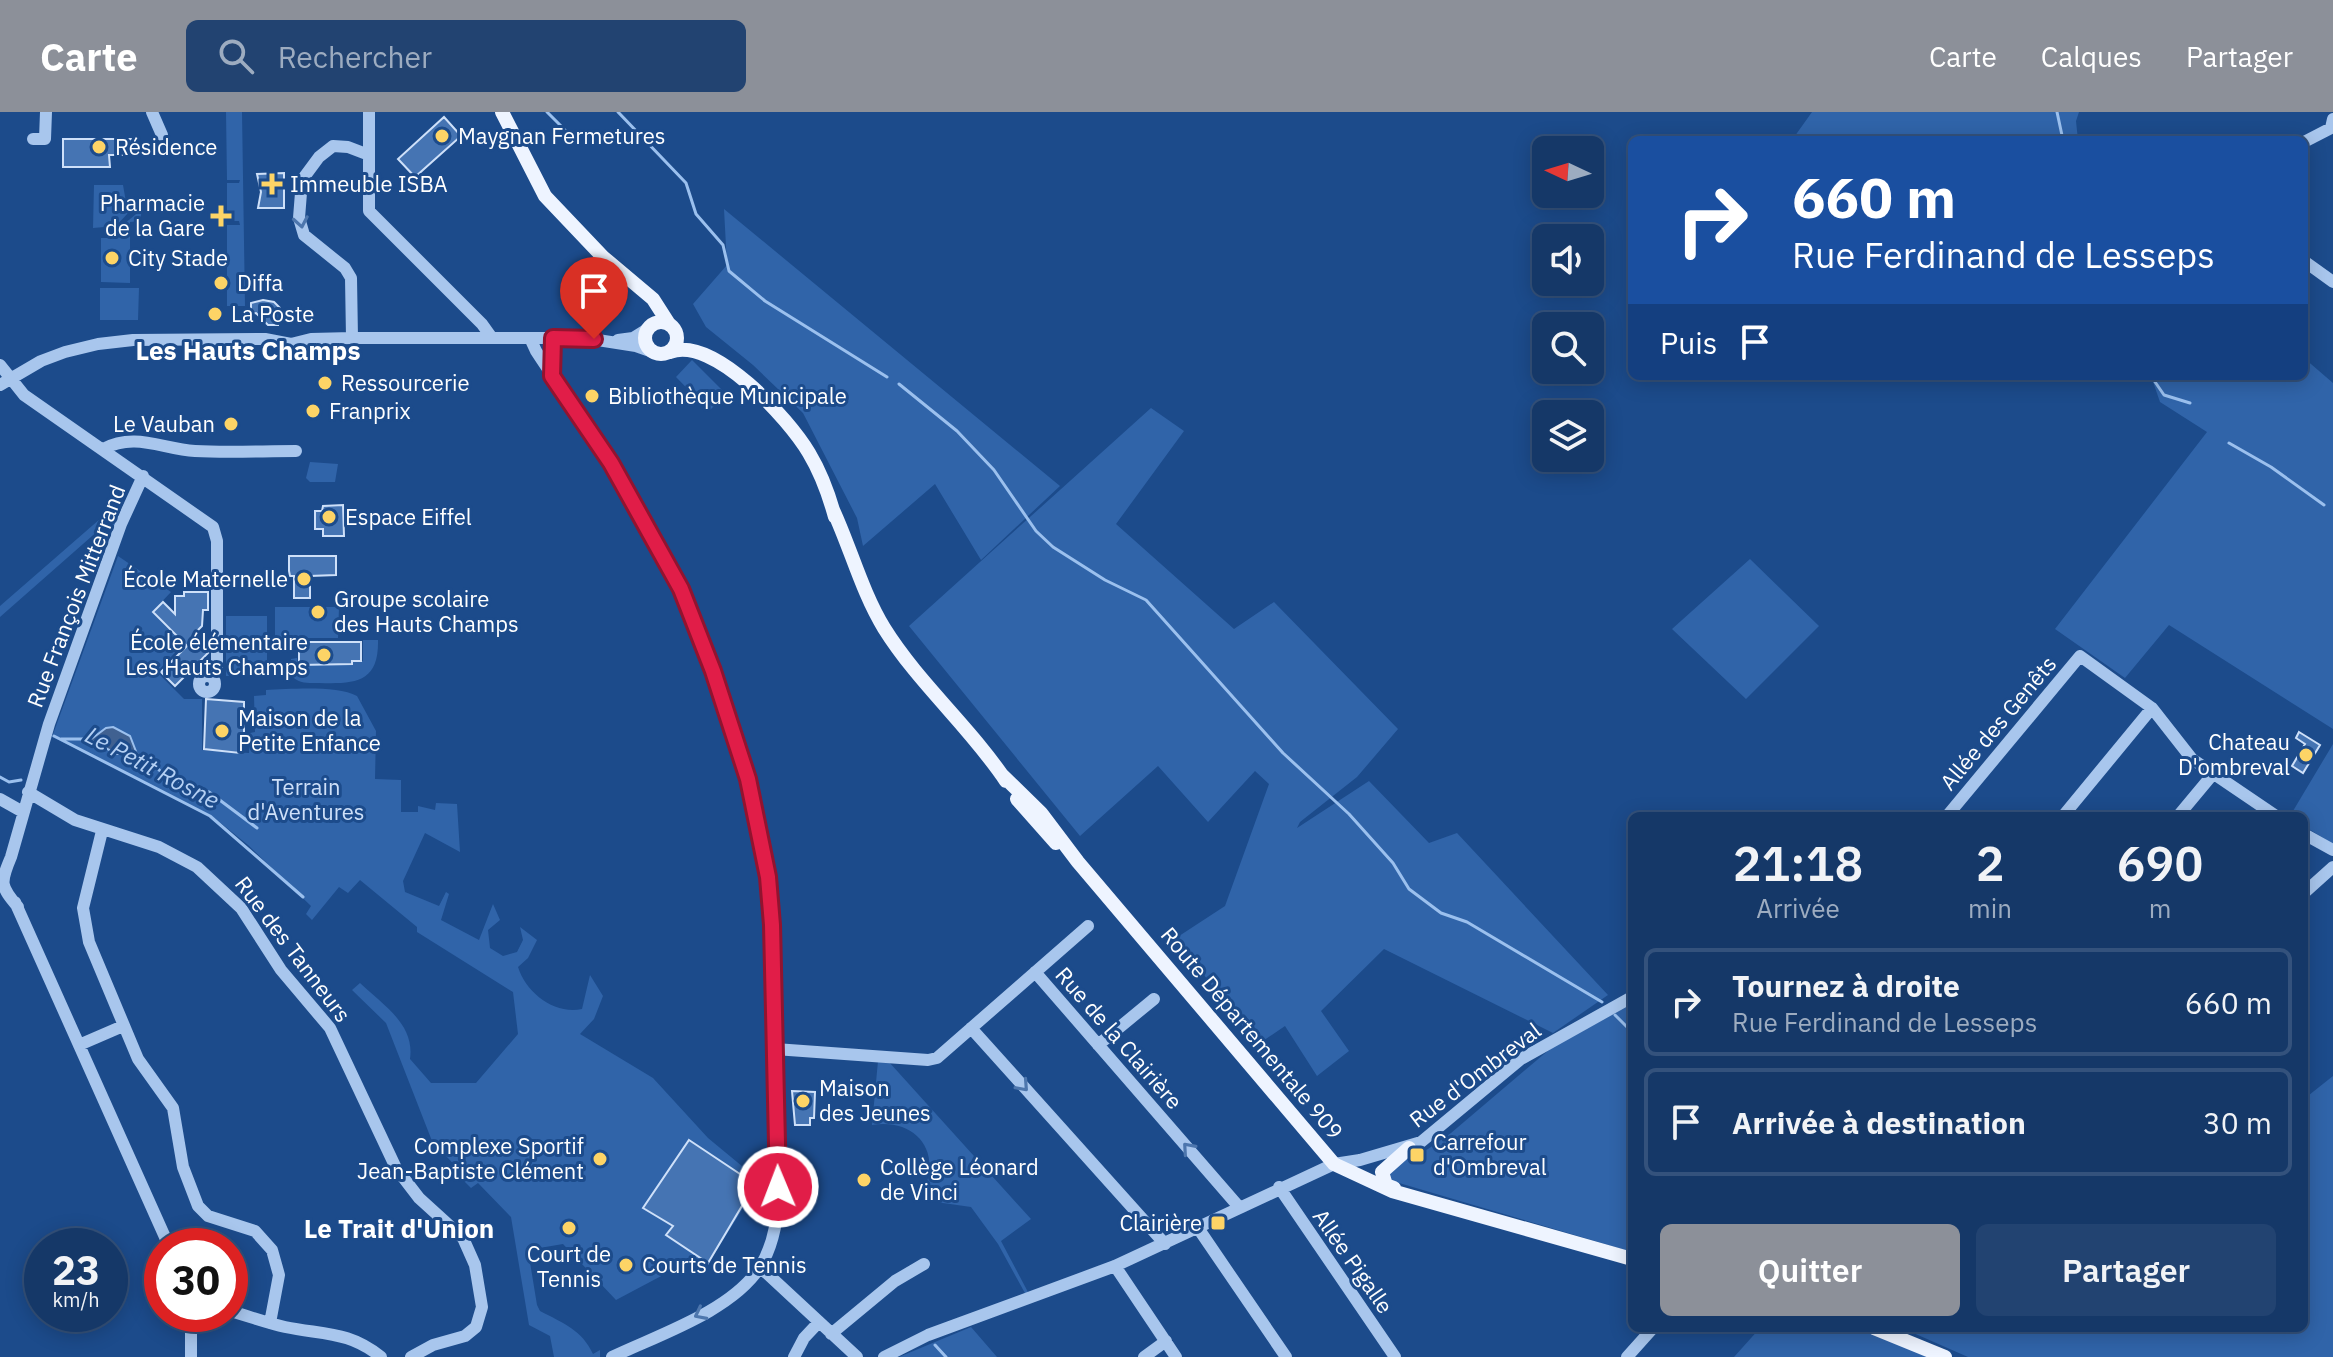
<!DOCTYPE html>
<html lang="fr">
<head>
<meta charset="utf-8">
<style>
  :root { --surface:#153868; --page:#224371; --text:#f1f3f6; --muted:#9dacc0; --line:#34527c; --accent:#8c9099 }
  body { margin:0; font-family:"IBM Plex Sans",sans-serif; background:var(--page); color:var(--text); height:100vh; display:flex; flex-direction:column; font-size:30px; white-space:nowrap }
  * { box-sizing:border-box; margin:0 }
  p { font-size:26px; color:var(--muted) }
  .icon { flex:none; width:44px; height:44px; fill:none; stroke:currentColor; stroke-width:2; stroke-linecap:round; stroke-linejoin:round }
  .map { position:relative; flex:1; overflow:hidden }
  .sheet { position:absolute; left:1628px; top:700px; width:680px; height:520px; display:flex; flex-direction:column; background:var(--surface); border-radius:12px; box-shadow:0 4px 20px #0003,0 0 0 2px var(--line) }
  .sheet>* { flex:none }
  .banner { position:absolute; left:1628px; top:24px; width:680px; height:244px; border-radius:12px; box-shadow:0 4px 20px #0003,0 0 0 2px var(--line); background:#1a4fa0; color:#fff; overflow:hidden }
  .needle { width:52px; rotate:274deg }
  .controls { position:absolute; left:1532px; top:24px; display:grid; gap:16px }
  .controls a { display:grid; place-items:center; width:72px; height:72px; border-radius:12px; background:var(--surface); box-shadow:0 4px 20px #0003,0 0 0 2px var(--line); font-size:40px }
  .speed { position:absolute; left:24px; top:1116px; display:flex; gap:16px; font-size:40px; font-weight:700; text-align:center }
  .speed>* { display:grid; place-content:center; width:104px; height:104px; border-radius:50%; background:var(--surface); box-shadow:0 4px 20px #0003,0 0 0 2px var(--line); line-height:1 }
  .speed small { font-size:20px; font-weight:400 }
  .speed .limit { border:12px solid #d22; background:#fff; color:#111 }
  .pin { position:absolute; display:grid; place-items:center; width:68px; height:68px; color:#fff; margin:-82px -34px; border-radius:50% 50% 50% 0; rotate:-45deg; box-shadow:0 0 8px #0007 }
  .pin .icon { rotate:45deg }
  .me { position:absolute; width:88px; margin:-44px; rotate:359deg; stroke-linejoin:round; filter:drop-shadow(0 0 6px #0008) }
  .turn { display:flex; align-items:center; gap:28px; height:168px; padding:0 32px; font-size:36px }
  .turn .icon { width:104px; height:104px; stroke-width:2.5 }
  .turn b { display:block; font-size:56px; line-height:68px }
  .then { display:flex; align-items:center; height:76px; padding:0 32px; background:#0003; gap:16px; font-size:30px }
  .eta { display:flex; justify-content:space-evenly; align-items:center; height:136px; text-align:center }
  .eta b { font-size:48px; font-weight:600; line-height:56px }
  .primary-button { display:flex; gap:16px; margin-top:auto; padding:16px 32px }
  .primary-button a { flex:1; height:92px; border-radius:12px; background:var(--accent); color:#fff; font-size:32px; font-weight:600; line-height:92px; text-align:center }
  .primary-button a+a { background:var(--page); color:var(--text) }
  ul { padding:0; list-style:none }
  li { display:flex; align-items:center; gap:24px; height:108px; margin:0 16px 12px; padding:0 16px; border:4px solid var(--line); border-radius:12px }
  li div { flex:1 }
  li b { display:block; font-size:30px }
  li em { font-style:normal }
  header { display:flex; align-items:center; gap:48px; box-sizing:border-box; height:112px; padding:0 40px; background:var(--accent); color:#fff }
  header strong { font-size:38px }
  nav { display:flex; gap:44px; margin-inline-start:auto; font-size:28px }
  .search { width:560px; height:72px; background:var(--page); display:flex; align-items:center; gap:20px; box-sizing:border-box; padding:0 28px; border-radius:12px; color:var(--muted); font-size:30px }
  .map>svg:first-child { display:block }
  .green { fill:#3064a9 }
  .water { fill:#406191; stroke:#9bc0ee; stroke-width:2 }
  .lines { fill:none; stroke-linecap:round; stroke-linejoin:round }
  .stream { stroke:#9bc0ee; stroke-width:3 }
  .building { fill:#4574b3; stroke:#cee0f9; stroke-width:2 }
  .minor { stroke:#a8c6ed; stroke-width:12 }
  .major { stroke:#eef4ff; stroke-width:14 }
  .oneway { stroke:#4d76ad }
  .route-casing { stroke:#92132f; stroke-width:20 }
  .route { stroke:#e11d48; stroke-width:14 }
  .poi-dot { fill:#fdd466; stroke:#1c4b8b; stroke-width:3 }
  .labels { text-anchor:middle; stroke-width:6; stroke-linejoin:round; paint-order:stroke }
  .poi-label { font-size:22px; fill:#fff; stroke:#1c4b8b; text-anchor:start }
  .street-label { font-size:22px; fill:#fff; stroke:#1c4b8b }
  .park-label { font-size:22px; fill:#cee0f9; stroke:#1c4b8b }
  .water-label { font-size:24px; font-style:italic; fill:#b4d0f4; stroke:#1c4b8b }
  .quarter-label { font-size:26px; font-weight:bold; fill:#fff; stroke:#1c4b8b }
</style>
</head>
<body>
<header>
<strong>Carte</strong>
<div class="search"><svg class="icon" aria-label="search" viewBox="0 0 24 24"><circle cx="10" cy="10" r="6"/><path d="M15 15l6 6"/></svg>Rechercher</div>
<nav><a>Carte</a><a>Calques</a><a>Partager</a></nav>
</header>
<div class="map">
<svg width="2333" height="1245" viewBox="0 0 2333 1245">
  <rect width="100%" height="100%" fill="#1c4b8b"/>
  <path class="green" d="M226,0h16l3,194h-18v-81h13l-1,-4h-12v-38h12l1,-3h-13z
    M1812,0h267l-3,9 2,19h-286z
    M94,73h29l5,28 -12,13 -23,2z
    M142,97l-2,12 -10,1v61l-29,-1v-44h16v-8z
    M724,97l336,277 -79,74 -46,-76 -72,62 -6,-28 -54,-105 -50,-48 -47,-38 -13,-23 34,-39z
    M100,176h39l-1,32h-38z
    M2304,246l29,25v346l-164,-104 -44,53 -70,-49 152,-197 -47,-30 -9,-26h153z
    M692,248l34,34 -17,17 -33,-34z
    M1151,296l33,23 -68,93 118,105 40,-27 124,127 -41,48 -57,45 -3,6 72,-47 60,62 28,-10 151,162 -55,38 -169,-84 -63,62 28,40 -32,25 -32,-50 -28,19 -81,-107 49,-32 44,-122 -14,-13 -47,51 -50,-56 -78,70 -171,-210z
    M310,350l28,2 -3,18h-25l-4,-4z
    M108,400l1,9 10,-5 -4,10 -7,-4 -108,95v-11z
    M118,444l53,36 -19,20 31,32 -26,28 27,27h18v51l47,3 1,-20 5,-1 -1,-36 12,-1v-5c24,-1 71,-5 91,6l19,35 -1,48 26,1v32h17v-6l17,4 1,-7 21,1 3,48 -35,-19 -22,48 2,11 34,14 7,-14 3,2 -8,26 38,20 14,-36 7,16 -12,10 2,18 13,8 14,-4 6,-12 -3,-13 17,13 -9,18 -10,9c8,26 37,48 64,42l8,-34 13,21 -9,23 -14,15 73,44 55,60 52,43 -52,83 -7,-4 -10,6 -9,-1 -66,35 -53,-56 -35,6 9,55 3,6c23,12 42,19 53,43l7,-4v7h-46l-4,-21 -21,-11 -18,-108 -33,-34 -7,5 -9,-9v-6l-30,-32 -46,-118 -34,-33 8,-7c23,22 55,41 50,76l21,24h45l42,-49 -5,-42 -96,-60v-5l-57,-47 -12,13 -9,-6 -27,33 -6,-6 5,-8 -63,-61 -36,-29 -160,-79z
    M1750,447l69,67 -73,73 -74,-70z
    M275,495h64l-1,31h-63z
    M226,504h41v60h-41z
    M363,528h15c1,43 -23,44 -59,43 -11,0 -21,1 -28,-8v-16l6,-1 1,7 54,-1v-3h11z
    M2333,632v100l-29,-18v-10h-14z
    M1632,892v248l-243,-72 2,-13 37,-18 23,-16 99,-84z
    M878,949l11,1 142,157 -30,22 28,53 -3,1 -28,-51 -27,-37 -35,-5 -13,-10c20,-41 -8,-74 -51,-67z
    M2333,964v281h-365l-66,-29h402v-229z
    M971,1215l26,30h-98z
    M1760,1216h117l68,29h-211z"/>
  <path class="water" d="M113,615l17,9 7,18h-20l-27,-14 16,-12z"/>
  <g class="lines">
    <path class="stream" d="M547,0l25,25
      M618,0l68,71 10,31 27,31 6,26 36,30 122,76
      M2057,0l6,28
      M2151,264l13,19 26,8
      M899,272l58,47 37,39 42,61 17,16 52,33 41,20 137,153 66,61 44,49 16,26 32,24 26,9 135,80
      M2229,331l42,24 53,38
      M54,624l156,80 93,81
      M61,627h24
      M137,642l13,6 12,13 30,16 17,3 48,36
      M0,665l9,5 12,-2
      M1615,903l17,17
      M935,1233l11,12"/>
  </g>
  <path class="building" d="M444,5l17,19 -46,41 -17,-18z
    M63,27h72v16h-26l1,12h-47z
    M284,61v35h-26l3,-16 -4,-18z
    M263,188l11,2 6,6 2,13h-4v4h-10l-12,-12 -5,1v-11z
    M343,393l1,31h-21v-7h-8v-18h7l1,-5z
    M289,444h47v19l-26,1v22h-16v-22h-4l-1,-5z
    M184,480h24v18h-5l-1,16 -9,9 15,18 -33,33 -14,-14 26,-26 -34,-34 10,-10 12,12v-18h9z
    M299,530h62v19h-9v3l-53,1z
    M206,587l38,3v44h-4v7l-36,-4z
    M2299,620l21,13 -17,28 -11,-7 13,-22 -9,-6z
    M792,979l23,1 -1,26h-4v7h-15z
    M689,1028l66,44 -47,79 -42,-28 7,-9 -30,-18z"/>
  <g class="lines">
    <path class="minor" d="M152,0l10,23
      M369,0v99l113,113 10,14
      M33,27h12l1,-27
      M2304,30l27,-14 2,-9
      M2304,149l29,21
      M352,226l-1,-60 -6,-10 -41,-33 -5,-17 3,-38 17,-23 14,-11 15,1 21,8
      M530,226l6,13c24,37 51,73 74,111 81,131 143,279 160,433 7,63 4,125 6,188 1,54 14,137 -16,184 -28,44 -102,68 -148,90
      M618,228l15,-2 16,-10
      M0,253l24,30 189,132 4,14v125l-11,10
      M552,264l1,-38
      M0,273l41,-24 24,-9 33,-8 35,-4 132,-1 26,5 20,-5 41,-1h233l51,8 17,6
      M103,337c32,-17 59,0 92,2 33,2 68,0 101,0
      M199 572a8 8 0 1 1 16 0a8 8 0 1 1-16 0Z
      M28,680l47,28 84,27 38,20 44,41 40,62 49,58 66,140 23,30 44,40 12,27 7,42 -6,20 -11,9 -32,9 -22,12
      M0,687l23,13
      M1947,704l133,-160 72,52 40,51 84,57
      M2063,704l89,-108
      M2178,704l35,-42
      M102,719l-19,77 6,34 49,117 35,49 10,59 15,39 10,10 47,15 17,19 7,25 -9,48
      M2304,722l29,16
      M2304,781l29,-26
      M15,790l154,344
      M18,795c-18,-21 -18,-24 -7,-50l38,-133 72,-200 22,-48
      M1035,860l204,235
      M971,916l194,216
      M79,933l44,-19
      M1098,933l56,-46
      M775,937l153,11 9,-2 151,-132
      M1279,1075l116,170
      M1198,1116l88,129
      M1115,1154l61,91
      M760,1155l97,90
      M230,1199c18,5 37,12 55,16 39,8 64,4 96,30
      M191,1202v43
      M831,1222l64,-53 29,-17
      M794,1245l10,-19 15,-16
      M884,1245l44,-22 187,-69 219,-102 26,-4 61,-18 100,-83 111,-62
      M1144,1245l22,-16
      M1627,1245l26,-29"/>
    <path class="major" d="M502,0l43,84 58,61 50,42 16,25
      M645 226a16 16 0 1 1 32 0a16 16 0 1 1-32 0Z
      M670,240c43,-17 119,67 139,101 12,20 20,42 26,64
      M833,398c18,39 29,82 51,118 35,56 86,99 122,153
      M1001,662l40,39 37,49 256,302 58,27 240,68
      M1017,687l39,44
      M1394,1076l-8,-3 -4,-13 27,-24
      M1874,1216l71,29"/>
  </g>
  <defs><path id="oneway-chevron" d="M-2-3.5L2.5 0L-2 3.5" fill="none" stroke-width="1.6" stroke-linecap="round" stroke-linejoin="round" transform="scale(2)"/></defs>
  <g class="oneway">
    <use href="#oneway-chevron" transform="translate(301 110) rotate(80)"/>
    <use href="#oneway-chevron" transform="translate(1023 974) rotate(48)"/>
    <use href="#oneway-chevron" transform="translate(1188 1036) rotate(-131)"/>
    <use href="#oneway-chevron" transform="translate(700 1202) rotate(153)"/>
  </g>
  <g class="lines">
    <g class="route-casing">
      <path id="route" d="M594,227l-41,-1 -1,38 59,87 70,126 32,82 35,108 20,98 4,48 6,262"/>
    </g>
    <use href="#route" class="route"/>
  </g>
  <g class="poi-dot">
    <circle cx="442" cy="24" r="8"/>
    <circle cx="99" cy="35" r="8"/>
    <path d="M268 60h8v8h8v8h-8v8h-8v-8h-8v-8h8z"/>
    <path d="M217 92h8v8h8v8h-8v8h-8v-8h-8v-8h8z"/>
    <circle cx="112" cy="146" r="8"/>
    <circle cx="221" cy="171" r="8"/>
    <circle cx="215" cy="202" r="8"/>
    <circle cx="325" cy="271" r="8"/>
    <circle cx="592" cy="284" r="8"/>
    <circle cx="313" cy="299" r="8"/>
    <circle cx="231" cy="312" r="8"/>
    <circle cx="329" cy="405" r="8"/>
    <circle cx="304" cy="467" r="8"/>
    <circle cx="318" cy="500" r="8"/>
    <circle cx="324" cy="543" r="8"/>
    <circle cx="222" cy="619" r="8"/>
    <circle cx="2306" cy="643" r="8"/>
    <circle cx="803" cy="989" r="8"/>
    <rect x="1409" y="1035" width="16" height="16" rx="4"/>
    <circle cx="600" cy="1047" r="8"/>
    <circle cx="864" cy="1068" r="8"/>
    <rect x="1210" y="1103" width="16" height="16" rx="4"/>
    <circle cx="569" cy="1116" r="8"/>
    <circle cx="626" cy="1153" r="8"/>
  </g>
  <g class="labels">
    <g class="poi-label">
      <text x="458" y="32">Maygnan Fermetures</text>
      <text x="115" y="43">Résidence</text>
      <text x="290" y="80">Immeuble ISBA</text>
      <text x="205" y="99" text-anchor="end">Pharmacie<tspan x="205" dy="25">de la Gare</tspan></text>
      <text x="128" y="154">City Stade</text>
      <text x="237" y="179">Diffa</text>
      <text x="231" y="210">La Poste</text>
      <text x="341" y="279">Ressourcerie</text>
      <text x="608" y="292">Bibliothèque Municipale</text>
      <text x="329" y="307">Franprix</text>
      <text x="215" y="320" text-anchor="end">Le Vauban</text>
      <text x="345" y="413">Espace Eiffel</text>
      <text x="288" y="475" text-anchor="end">École Maternelle</text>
      <text x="334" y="495">Groupe scolaire<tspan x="334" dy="25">des Hauts Champs</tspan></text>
      <text x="308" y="538" text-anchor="end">École élémentaire<tspan x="308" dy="25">Les Hauts Champs</tspan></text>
      <text x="238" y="614">Maison de la<tspan x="238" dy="25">Petite Enfance</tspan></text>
      <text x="2290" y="638" text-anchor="end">Chateau<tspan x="2290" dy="25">D'ombreval</tspan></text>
      <text x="819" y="984">Maison<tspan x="819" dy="25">des Jeunes</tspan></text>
      <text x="1433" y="1038">Carrefour<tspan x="1433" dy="25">d'Ombreval</tspan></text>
      <text x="584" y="1042" text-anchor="end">Complexe Sportif<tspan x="584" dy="25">Jean-Baptiste Clément</tspan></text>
      <text x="880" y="1063">Collège Léonard<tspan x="880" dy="25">de Vinci</tspan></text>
      <text x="1202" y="1119" text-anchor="end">Clairière</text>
      <text x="569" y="1150" text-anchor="middle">Court de<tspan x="569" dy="25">Tennis</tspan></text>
      <text x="642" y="1161">Courts de Tennis</text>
    </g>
    <g class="street-label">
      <text transform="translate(76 484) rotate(-69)" y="8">Rue François Mitterrand</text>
      <text transform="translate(1998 611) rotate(-50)" y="8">Allée des Genêts</text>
      <text transform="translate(293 837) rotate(53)" y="8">Rue des Tanneurs</text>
      <text transform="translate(1252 921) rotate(50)" y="8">Route Départementale 909</text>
      <text transform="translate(1119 926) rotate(49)" y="8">Rue de la Clairière</text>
      <text transform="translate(1475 963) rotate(-37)" y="8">Rue d'Ombreval</text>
      <text transform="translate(1353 1149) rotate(55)" y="8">Allée Pigalle</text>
    </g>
    <g class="park-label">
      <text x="306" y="683">Terrain<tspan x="306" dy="25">d'Aventures</tspan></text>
    </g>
    <g class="water-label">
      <text transform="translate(152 656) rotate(28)" y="8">Le Petit Rosne</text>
    </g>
    <g class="quarter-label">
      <text x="248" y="248">Les Hauts Champs</text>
      <text x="399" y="1126">Le Trait d'Union</text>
    </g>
  </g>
</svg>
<div class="controls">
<a><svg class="needle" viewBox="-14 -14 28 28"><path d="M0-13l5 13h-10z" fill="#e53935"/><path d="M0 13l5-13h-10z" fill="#9dacc0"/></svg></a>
<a><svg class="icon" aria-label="sound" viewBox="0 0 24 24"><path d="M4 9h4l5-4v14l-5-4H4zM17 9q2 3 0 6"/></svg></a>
<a><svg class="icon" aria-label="search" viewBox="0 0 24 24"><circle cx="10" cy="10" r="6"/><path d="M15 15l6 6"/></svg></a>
<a><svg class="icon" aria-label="layers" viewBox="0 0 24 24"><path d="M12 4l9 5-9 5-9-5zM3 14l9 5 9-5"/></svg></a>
</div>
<div class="speed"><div>23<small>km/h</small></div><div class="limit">30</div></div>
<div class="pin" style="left:594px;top:227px;background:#d93025"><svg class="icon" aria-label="arrive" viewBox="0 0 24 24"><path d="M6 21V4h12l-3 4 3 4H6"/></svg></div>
<svg class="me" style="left:778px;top:1075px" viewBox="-20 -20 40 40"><circle r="17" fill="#e11d48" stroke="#fff" stroke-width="3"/><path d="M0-11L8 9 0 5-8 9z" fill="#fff"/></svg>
<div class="banner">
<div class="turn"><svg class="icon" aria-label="right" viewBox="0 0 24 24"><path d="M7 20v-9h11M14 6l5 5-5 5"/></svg><div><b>660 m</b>Rue Ferdinand de Lesseps</div></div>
<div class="then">Puis<svg class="icon" aria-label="arrive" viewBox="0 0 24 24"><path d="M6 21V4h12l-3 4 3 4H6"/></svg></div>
</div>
<section class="sheet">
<div class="eta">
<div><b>21:18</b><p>Arrivée</p></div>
<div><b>2</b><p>min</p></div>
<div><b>690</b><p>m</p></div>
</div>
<ul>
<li><svg class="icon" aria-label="right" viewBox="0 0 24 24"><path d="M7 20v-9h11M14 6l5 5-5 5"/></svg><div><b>Tournez à droite</b><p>Rue Ferdinand de Lesseps</p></div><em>660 m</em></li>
<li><svg class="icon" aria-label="arrive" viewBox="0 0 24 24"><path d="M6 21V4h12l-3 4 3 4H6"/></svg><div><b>Arrivée à destination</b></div><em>30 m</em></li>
</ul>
<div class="primary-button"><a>Quitter</a><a>Partager</a></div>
</section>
</div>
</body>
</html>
